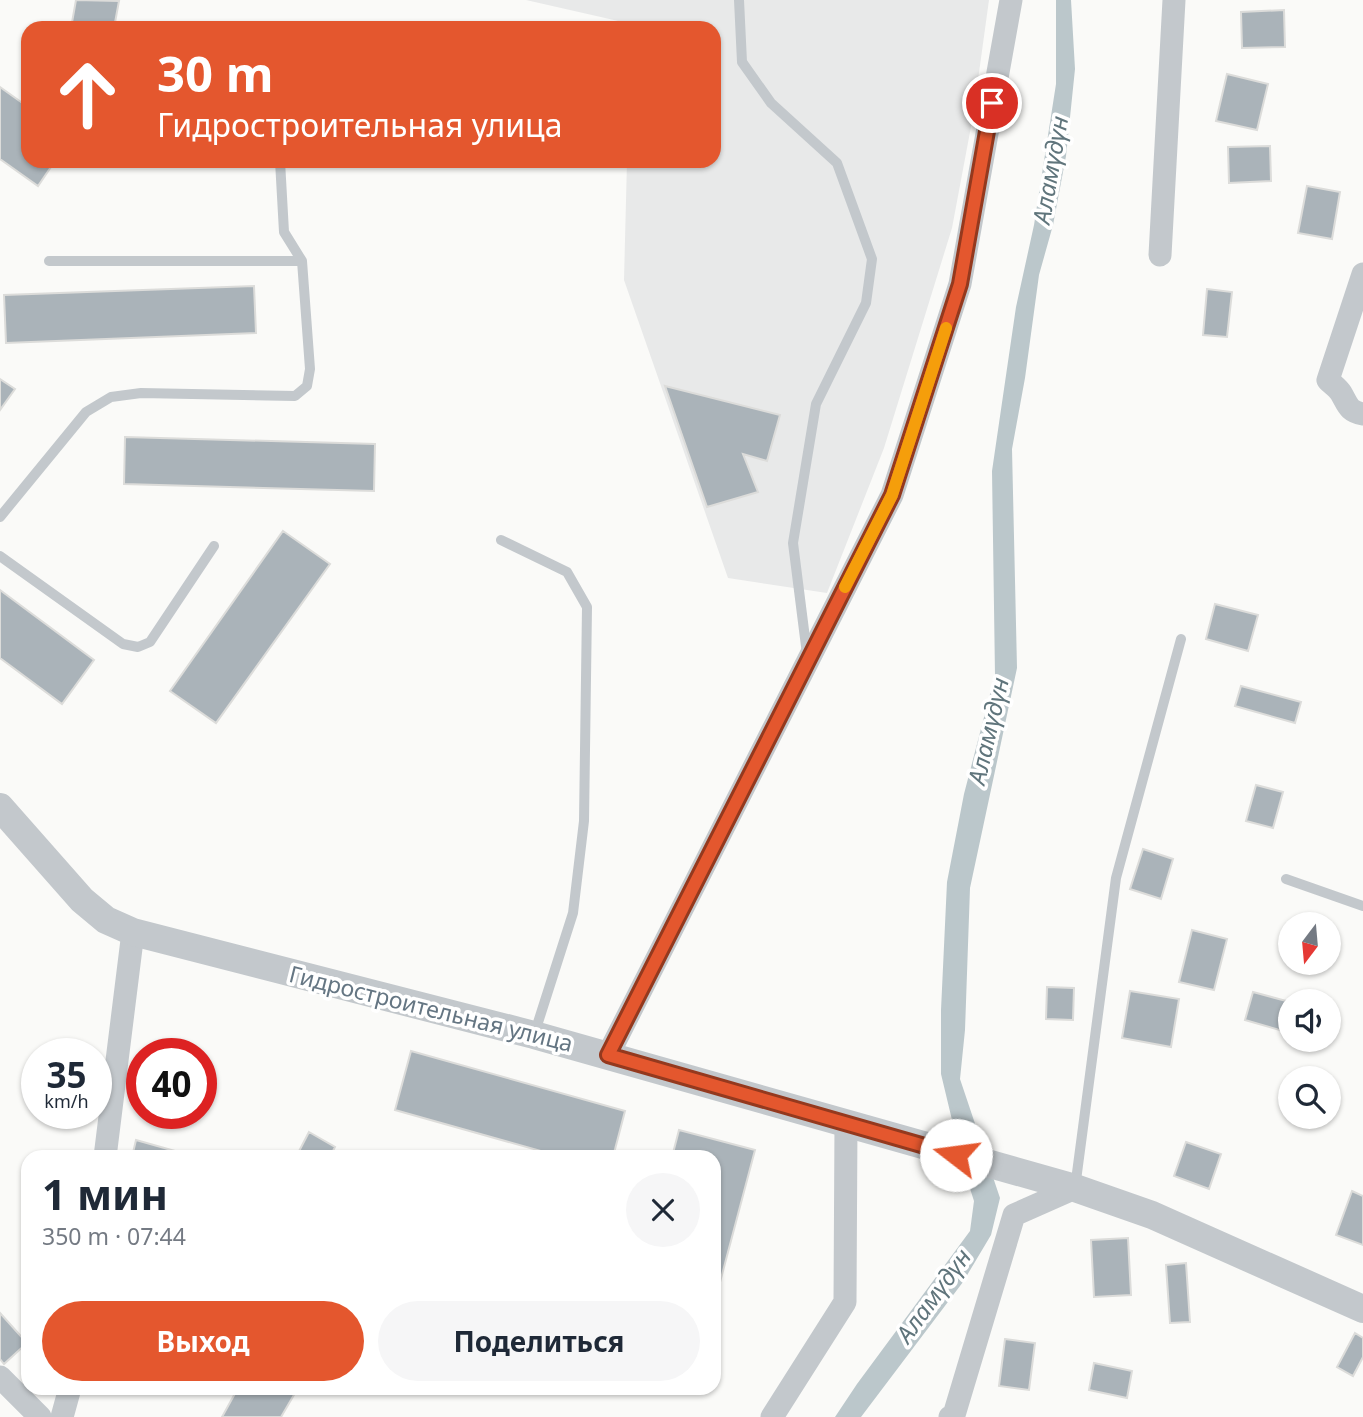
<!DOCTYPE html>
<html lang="ru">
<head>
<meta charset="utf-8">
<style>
  :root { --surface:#fff; --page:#f6f6f7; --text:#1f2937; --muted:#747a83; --accent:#e4572e }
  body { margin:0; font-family:"Noto Sans",sans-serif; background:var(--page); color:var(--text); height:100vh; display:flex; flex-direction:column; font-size:26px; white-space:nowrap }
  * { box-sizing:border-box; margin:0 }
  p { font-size:23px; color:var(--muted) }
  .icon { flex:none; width:38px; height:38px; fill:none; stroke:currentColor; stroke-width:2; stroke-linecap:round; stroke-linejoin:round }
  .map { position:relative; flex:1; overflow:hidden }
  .sheet { position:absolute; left:21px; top:1150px; width:700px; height:245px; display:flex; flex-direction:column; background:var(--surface); border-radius:21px; box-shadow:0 2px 5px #0004 }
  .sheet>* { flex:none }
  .hud { position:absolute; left:21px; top:21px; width:700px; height:147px; border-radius:21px; box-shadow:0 2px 5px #0004; background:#e4572e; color:#fff; overflow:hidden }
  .needle { width:46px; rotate:196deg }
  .fabs { position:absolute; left:1278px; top:912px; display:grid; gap:14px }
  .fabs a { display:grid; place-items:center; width:63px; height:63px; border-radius:50%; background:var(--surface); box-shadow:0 2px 5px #0004; font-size:35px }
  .speed { position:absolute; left:21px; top:1038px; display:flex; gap:14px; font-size:35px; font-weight:700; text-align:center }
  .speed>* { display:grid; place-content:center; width:91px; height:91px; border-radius:50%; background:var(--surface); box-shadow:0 2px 5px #0004; line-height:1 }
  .speed small { font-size:18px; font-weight:400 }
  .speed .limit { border:10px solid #d22; background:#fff; color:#111 }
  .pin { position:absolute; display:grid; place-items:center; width:60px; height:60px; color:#fff; margin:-30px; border:4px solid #fff; border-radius:50%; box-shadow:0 2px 7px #0007 }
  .me { position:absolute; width:77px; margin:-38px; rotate:285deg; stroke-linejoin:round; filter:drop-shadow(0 0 5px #0008) }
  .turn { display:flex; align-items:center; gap:24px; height:147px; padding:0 21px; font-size:32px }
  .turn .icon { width:91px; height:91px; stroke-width:2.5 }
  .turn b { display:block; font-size:49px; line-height:60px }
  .round { display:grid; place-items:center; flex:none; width:74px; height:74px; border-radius:37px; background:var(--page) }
  .headline { display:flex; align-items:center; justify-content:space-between; height:119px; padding:0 21px }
  h1 { font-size:42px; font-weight:700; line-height:52px }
  .action { display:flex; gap:14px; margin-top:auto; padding:14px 21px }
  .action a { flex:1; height:80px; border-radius:42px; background:var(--accent); color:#fff; font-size:28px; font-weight:700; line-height:80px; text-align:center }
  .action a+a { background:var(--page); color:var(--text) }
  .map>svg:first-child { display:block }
  .built { fill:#e8e9e9 }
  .water { fill:#bbc7cb }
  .building { fill:#aab3b9; stroke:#dcdcda; stroke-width:2 }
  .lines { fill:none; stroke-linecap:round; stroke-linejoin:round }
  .service { stroke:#c3c8cc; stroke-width:10 }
  .minor { stroke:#c3c8cc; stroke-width:23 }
  .tertiary { stroke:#c3c8cc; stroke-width:28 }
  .route-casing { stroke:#94391e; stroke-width:18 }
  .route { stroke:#e4572e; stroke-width:12 }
  .slow { stroke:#f59e0b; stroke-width:12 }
  .labels { text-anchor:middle; stroke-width:7; stroke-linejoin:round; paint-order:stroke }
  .street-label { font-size:23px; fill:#657683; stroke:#fff }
  .water-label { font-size:24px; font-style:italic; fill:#60757c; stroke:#fff }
</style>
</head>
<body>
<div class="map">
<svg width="1363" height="1417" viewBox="0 0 1363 1417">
  <rect width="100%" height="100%" fill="#fafaf8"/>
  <path class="built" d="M526,0h463l-16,116 -21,112 -68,220 -57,145 -99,-15 -104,-298 3,-119h87v-133h-65z"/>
  <path class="water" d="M1056,0h15l4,69 -9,87 -13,69 -14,50 -14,103 -13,71 5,219 -47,220 -5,142 -5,49 40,119 -9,37 -28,47 -102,135h-26l22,-33 113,-153 4,-30 -10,-31 -23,-96v-64l6,-128 17,-88 31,-119 -3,-204 24,-164 18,-82 22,-141z"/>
  <path class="building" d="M76,0l43,1 -5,27h-43z
    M1284,10l1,37 -43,1 -1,-36z
    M1227,74l41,10 -11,46 -41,-9z
    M0,87l28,20v54h27l-17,25 -38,-27z
    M1270,146l1,35 -42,2 -1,-36z
    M1307,186l33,6 -8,47 -34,-6z
    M254,286l2,47 -250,10 -2,-48z
    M1207,289l25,3 -5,45 -24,-2z
    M0,379l15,10 -15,21z
    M665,386l115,29 -13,46 -24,-7 15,38 -51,15z
    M125,437l250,7 -1,47 -250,-7z
    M283,531l47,33 -114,159 -46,-32z
    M0,590l94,70 -32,44 -62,-46z
    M1215,604l43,11 -10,36 -42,-12z
    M1241,686l60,16 -6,21 -60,-17z
    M1256,785l27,7 -10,36 -27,-7z
    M1143,849l30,10 -12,40 -31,-10z
    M1192,930l35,9 -13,51 -35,-8z
    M1047,987l27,1 -1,32 -27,-1z
    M1130,991l49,8 -8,48 -49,-9z
    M1253,992l37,10v31l-45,-13z
    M411,1051l214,60 -12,46h-51l-167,-47z
    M679,1130l76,20 -41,155v-148h-42z
    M309,1132l26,15 -5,10h-34z
    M136,1140l39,11 -1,6h-42z
    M1186,1142l35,12 -12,35 -35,-13z
    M1352,1191l11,5v49l-27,-10z
    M1128,1238l3,57 -37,2 -3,-57z
    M1186,1263l4,59 -20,1 -4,-58z
    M0,1313l27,30 -23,21 -4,-5z
    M1355,1333l8,5v19l-10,19 -16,-9z
    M1005,1339l30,4 -6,47 -30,-4z
    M1094,1363l38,8 -5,27 -38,-8z
    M238,1388h60l-17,29h-59z"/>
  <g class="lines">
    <path class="service" d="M739,0l3,62 29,41 66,60 35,96 -6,44 -50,101 -23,139 14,111
      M49,261h253
      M0,517l86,-105 25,-15 30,-4 154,3 12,-10 3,-17 -8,-108 -18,-29 -4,-71
      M501,540l66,32 20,35 -3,214 -11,92 -39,122
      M0,556l123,88 15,3 12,-5 64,-96
      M1286,879l77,27
      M1075,1188l41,-310 65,-239"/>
    <path class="minor" d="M1160,255l14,-255
      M1363,274l-35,106c4,4 10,8 13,13 7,12 7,18 22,21
      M608,1055l284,-560 68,-211 51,-284
      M105,1157l28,-225
      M0,1377l40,40
      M62,1417l8,-29
      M772,1417l73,-115 1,-179
      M950,1417l4,-2 60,-200 61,-27"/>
    <path class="tertiary" d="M0,807l82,93 24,20 27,12 401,103 541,153 77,27 211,94"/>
  </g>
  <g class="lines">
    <g class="route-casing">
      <path id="route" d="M956,1155l-348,-100 284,-560 68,-211 32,-181"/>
    </g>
    <use href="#route" class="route"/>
    <path class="slow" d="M845,587l47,-92 54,-167"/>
  </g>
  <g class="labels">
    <g class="street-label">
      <text transform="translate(431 1009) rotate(14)" y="8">Гидростроительная улица</text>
    </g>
    <g class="water-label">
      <text transform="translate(1051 170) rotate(-80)" y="8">Аламүдүн</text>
      <text transform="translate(989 731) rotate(-77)" y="8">Аламүдүн</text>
      <text transform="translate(934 1296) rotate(-54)" y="8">Аламүдүн</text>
    </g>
  </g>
</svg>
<div class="fabs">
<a><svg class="needle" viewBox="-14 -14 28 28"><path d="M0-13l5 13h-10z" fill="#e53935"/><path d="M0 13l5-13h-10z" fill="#747a83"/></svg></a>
<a><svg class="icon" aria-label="sound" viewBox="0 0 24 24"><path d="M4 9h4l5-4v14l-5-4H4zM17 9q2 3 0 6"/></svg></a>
<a><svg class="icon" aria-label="search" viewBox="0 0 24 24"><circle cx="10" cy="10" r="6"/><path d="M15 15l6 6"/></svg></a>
</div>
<div class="speed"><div>35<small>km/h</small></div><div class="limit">40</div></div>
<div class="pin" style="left:992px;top:103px;background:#d93025"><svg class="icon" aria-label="arrive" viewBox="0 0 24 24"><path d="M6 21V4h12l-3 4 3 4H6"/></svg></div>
<svg class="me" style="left:956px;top:1155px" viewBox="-20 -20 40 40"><circle r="19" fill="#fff"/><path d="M0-13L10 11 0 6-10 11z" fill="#e4572e"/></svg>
<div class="hud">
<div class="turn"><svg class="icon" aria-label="ahead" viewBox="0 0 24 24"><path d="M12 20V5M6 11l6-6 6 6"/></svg><div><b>30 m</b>Гидростроительная улица</div></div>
</div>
<section class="sheet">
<div class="headline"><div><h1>1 мин</h1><p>350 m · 07:44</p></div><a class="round"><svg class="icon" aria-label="close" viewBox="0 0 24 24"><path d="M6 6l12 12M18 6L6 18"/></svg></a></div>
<div class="action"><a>Выход</a><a>Поделиться</a></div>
</section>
</div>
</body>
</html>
